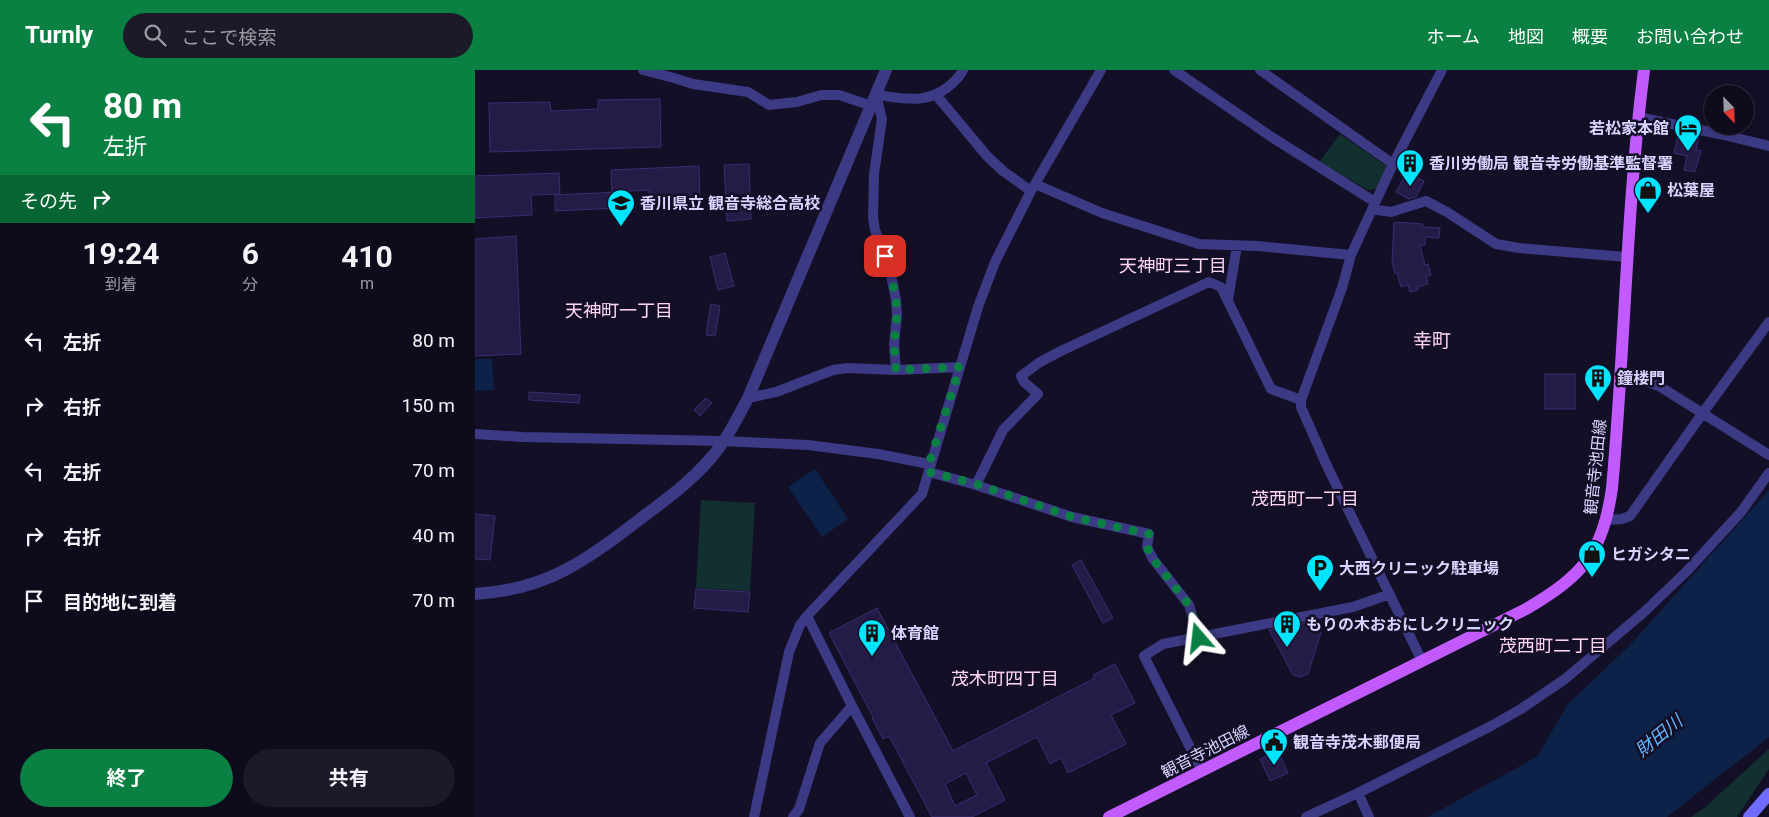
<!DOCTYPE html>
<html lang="ja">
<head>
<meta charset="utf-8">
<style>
  :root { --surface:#0e0b1c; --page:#1c1929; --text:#f1f3f6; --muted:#9b9ba3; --line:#2e2b3b; --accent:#0b8043 }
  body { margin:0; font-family:Roboto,"Noto Sans JP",sans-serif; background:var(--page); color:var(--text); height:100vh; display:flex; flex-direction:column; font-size:19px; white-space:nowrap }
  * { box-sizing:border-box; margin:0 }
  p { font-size:16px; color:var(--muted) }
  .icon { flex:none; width:28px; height:28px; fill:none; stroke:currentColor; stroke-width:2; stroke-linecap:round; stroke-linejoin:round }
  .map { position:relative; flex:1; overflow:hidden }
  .side { display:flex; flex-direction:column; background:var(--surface); width:475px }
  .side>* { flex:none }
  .guide { background:#0b8043; color:#fff; overflow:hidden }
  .needle { width:32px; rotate:157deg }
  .fabs { position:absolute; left:1229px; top:15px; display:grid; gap:10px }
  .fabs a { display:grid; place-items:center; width:50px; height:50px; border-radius:50%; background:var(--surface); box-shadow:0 5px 20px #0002,0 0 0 1px var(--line); font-size:25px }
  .pin { position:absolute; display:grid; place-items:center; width:42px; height:42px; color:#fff; margin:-21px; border-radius:10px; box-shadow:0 2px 8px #0006 }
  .me { position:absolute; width:55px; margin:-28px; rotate:343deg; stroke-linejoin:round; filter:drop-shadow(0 0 4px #0008) }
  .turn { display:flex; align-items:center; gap:18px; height:105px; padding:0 20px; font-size:22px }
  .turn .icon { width:65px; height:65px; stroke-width:2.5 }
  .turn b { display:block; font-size:35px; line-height:42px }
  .then { display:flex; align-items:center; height:48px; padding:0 20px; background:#0003; gap:10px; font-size:19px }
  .eta { display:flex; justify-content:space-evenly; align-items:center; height:85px; text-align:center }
  .eta b { font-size:30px; font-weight:700; line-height:35px }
  .primary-button { display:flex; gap:10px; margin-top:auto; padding:10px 20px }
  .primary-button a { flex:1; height:58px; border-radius:30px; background:var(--accent); color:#fff; font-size:20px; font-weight:700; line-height:58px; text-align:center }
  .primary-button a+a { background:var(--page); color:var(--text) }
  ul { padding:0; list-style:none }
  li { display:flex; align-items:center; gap:15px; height:65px; padding:0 20px }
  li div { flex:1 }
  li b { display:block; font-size:19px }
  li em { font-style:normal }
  header { display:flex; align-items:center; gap:30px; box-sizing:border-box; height:70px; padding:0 25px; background:var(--accent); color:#fff }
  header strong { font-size:24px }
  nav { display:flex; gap:28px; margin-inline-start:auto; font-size:18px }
  .search { width:350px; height:45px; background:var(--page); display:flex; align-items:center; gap:12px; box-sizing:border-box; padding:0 18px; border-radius:28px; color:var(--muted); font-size:19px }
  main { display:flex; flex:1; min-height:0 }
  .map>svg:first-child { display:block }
  .green { fill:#12302f }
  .water { fill:#0c2248 }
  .building { fill:#241b47; stroke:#3b2d73; fill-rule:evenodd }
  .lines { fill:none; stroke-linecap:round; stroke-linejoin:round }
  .minor { stroke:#3d3a85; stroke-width:10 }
  .tertiary { stroke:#3d3a85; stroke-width:12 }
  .secondary { stroke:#6f6bff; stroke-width:12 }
  .primary { stroke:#c25bff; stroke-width:12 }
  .route { stroke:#0b8043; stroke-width:9; stroke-dasharray:0 16.2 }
  .labels { text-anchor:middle; stroke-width:5; stroke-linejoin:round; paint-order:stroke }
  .poi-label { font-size:16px; font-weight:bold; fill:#d9d4ff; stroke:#130f26; text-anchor:start }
  .street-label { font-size:16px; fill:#d9d4ff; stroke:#130f26 }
  .neighbourhood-label { font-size:18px; fill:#ffd6f0; stroke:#130f26 }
  .water-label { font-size:18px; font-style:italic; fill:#62b6ff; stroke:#130f26 }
  .quarter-label { font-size:19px; fill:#ffd6f0; stroke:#130f26 }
</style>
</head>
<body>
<header>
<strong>Turnly</strong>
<div class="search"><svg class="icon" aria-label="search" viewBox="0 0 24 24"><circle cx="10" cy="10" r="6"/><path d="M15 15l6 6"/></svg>ここで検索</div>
<nav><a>ホーム</a><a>地図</a><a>概要</a><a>お問い合わせ</a></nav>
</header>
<main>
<section class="side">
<div class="guide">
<div class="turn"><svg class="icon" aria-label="left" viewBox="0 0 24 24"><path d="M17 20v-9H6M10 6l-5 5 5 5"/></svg><div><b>80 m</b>左折</div></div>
<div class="then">その先<svg class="icon" aria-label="right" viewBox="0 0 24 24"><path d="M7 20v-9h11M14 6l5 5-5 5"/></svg></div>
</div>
<div class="eta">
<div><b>19:24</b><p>到着</p></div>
<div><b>6</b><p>分</p></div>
<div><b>410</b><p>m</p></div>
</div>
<ul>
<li><svg class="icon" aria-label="left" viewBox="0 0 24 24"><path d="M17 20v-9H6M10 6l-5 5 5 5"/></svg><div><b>左折</b></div><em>80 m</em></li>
<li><svg class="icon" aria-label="right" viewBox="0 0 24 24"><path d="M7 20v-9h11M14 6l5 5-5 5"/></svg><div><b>右折</b></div><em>150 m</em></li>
<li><svg class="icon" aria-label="left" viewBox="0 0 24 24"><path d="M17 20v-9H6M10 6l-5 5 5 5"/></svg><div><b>左折</b></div><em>70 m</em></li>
<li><svg class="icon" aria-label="right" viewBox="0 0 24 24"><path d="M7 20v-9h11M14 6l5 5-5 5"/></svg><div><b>右折</b></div><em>40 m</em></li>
<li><svg class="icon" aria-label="arrive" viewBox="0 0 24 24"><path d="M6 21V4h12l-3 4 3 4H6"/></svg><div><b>目的地に到着</b></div><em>70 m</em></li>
</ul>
<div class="primary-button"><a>終了</a><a>共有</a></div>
</section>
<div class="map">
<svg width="1294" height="747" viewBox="0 0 1294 747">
  <rect width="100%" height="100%" fill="#130f26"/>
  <path class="green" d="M865,64l46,32 1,5 -9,18 -10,1 -49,-28z
    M226,430l54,3 -5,88 -54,-3z
    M1294,679v20l-32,48h-46l12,-8z"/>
  <path class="water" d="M0,289h17l2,31 -19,1z
    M340,399l33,50 -26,18 -34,-50z
    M1294,420v247l-102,80h-239l110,-61 29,-51 62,-59z"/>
  <path class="building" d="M185,29l1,48 -171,5 -1,-49 61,-1 1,9 47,-2v-9z
    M1204,63l20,4 -3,13 5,1 -6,21 -11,-2 3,-14 -13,-3z
    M274,94l2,55 -24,2 -3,-56z
    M224,96l1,38 -50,2 -1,-16 -37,2 -1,-22z
    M932,102l17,9 -8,16 -7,2 -13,-7z
    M84,103l1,21 -29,1 1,20 -57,3v-42z
    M143,122v16l-63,3v-16z
    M919,152l29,2 -1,3 18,1 -1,10 -14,-1v8h-5l5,20 3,-1 3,11 -5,1 2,8 -11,3 1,3 -8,2 -2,-7 -7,2 -4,-14h-2l-3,-12z
    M41,166l5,118 -46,2v-117z
    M250,183l9,33 -16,4 -8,-33z
    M236,234l9,2 -5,30 -9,-1z
    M1070,304h30v35h-30z
    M54,322l51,3 -1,8 -50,-3z
    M231,328l6,5 -12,13 -6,-6z
    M0,444l20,2 -5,44 -15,-1z
    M606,490l32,58 -10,5 -31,-58z
    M221,519l54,3 -2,20 -54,-4z
    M402,538l76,143 142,-73 -2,-3 22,-11 20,39 -24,12 15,29 -58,29 -7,-15 -11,6 -13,-27 -51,26 19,37 -33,17h-40l-43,-81 -6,3 -11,-21 1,-1 -44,-84zM491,703l11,22 -22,11 -10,-22z
    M840,551l6,11 -13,42 -8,3 -7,-2 -24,-45z
    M803,681l10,22 -18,8 -10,-22z"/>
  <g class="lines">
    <path class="minor" d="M168,0l31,8 19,6 55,8 21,13 28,-3 24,-7h18l33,11
      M699,0l96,66 105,66
      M785,0l133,94
      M462,26l50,60 16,15 28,20
      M1163,47l86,18 45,11
      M560,114l67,29 97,31 58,2 94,9
      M897,139l19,3 35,-11 21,11 49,32 23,4 107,9
      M753,230l9,-54
      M421,300l-2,-26 3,-29 -1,-15 -6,-30 -15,-40 -2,-12 1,-44 8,-55 -6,-24c27,3 49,10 72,-8 6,-5 12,-10 15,-17
      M1145,303l39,13 110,69
      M273,328l28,-6 57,-22 15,-2 48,2 64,-3
      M0,364l48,3 200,4 85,4 70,9 51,10
      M454,402l47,13 96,32 77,17 -2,13 6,12 36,46 10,33
      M501,415l27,-55 35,-36 -14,-12 -3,-6 19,-14 23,-12 146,-68 12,5 50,102 30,11
      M1132,450l15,-1 8,-3 72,-102 67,-92
      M332,546l45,90 58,111
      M947,591l-95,-195 -26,-59v-7l41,-112 9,-33 42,-91 49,-94
      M727,701l-58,-115 19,-12 190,-37 37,-13
      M883,723l11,24
      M279,747l35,-165 11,-27 7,-9 115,-122 56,-187 17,-45 36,-71 70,-121
      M318,747l6,-8 21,-66 32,-37
      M831,747l52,-24 133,-67 30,-17 44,-30 78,-66 43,-41 55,-60 28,-39"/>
    <path class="tertiary" d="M0,524c73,-4 113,-35 169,-78 23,-17 47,-35 66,-57 16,-18 27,-40 38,-61l138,-328"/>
    <path class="secondary" d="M1274,747l20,-23"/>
    <path class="primary" d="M634,747l417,-208c56,-33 77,-55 86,-121 13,-139 14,-279 32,-418"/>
  </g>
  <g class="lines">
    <path class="route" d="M410,186l5,14 6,30 1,15 -3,29 2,26 64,-3 -31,97v8l47,12 96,33 77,17 -2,13 6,12 36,46 10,33"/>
  </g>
  <defs>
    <g id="hotel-pin" transform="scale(1.4375)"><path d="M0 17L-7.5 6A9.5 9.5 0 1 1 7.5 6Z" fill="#00e5ff" stroke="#130f26"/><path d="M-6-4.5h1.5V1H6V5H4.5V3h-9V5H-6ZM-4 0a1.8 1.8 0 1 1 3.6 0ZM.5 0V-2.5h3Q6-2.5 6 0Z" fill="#111"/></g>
    <g id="building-pin" transform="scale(1.4375)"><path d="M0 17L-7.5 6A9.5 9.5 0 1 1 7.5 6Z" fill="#00e5ff" stroke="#130f26"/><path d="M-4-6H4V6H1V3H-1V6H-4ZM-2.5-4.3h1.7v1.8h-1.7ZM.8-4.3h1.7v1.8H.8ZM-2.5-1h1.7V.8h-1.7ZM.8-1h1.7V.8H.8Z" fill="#111"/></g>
    <g id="shop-pin" transform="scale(1.4375)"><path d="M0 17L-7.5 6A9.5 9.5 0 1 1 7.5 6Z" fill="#00e5ff" stroke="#130f26"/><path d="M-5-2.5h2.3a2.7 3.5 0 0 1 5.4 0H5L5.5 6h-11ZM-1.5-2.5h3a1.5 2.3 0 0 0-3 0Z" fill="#111"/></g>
    <g id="school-pin" transform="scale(1.4375)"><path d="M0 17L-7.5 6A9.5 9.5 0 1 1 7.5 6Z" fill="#00e5ff" stroke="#130f26"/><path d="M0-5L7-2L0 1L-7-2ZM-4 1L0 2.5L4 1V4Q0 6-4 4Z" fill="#111"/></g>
    <g id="parking-pin" transform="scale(1.4375)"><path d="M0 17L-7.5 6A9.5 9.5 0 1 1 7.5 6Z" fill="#00e5ff" stroke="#130f26"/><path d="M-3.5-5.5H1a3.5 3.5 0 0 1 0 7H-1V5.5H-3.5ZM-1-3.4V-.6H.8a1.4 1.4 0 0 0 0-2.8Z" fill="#111"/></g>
    <g id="civic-pin" transform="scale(1.4375)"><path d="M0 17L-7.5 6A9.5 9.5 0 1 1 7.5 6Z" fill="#00e5ff" stroke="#130f26"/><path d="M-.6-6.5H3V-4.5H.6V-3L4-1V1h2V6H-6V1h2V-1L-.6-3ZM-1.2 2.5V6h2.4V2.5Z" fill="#111"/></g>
  </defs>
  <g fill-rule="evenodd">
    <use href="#hotel-pin" x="1213" y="58"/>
    <use href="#building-pin" x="935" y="93"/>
    <use href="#shop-pin" x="1173" y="120"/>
    <use href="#school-pin" x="146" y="133"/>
    <use href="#building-pin" x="1123" y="308"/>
    <use href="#shop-pin" x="1117" y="484"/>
    <use href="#parking-pin" x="845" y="498"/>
    <use href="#building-pin" x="812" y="554"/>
    <use href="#building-pin" x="397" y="563"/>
    <use href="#civic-pin" x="799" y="672"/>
  </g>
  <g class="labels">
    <g class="poi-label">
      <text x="1194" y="64" text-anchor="end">若松家本館</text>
      <text x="954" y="99">香川労働局 観音寺労働基準監督署</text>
      <text x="1192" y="126">松葉屋</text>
      <text x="165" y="139">香川県立 観音寺総合高校</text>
      <text x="1142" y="314">鐘楼門</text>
      <text x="1136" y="490">ヒガシタニ</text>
      <text x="864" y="504">大西クリニック駐車場</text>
      <text x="831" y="560">もりの木おおにしクリニック</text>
      <text x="416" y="569">体育館</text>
      <text x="818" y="678">観音寺茂木郵便局</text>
    </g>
    <g class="street-label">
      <text transform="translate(1120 397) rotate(-84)" y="6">観音寺池田線</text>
      <text transform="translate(730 681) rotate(-27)" y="6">観音寺池田線</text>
    </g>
    <g class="neighbourhood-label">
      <text x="698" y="202">天神町三丁目</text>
      <text x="144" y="247">天神町一丁目</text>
      <text x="830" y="435">茂西町一丁目</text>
      <text x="1078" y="582">茂西町二丁目</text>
      <text x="530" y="615">茂木町四丁目</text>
    </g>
    <g class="water-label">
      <text transform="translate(1184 666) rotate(-39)" y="6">財田川</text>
    </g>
    <g class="quarter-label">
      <text x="957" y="277">幸町</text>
    </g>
  </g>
</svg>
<div class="fabs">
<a><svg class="needle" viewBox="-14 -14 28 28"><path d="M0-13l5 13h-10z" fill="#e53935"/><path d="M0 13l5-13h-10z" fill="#9b9ba3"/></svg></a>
</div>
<div class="pin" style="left:410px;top:186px;background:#d93025"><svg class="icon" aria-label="arrive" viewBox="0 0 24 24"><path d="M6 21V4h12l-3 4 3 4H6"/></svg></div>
<svg class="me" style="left:724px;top:568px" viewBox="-20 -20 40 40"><path d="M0-17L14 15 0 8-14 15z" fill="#0b8043" stroke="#fff" stroke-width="4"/></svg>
</div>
</main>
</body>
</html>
